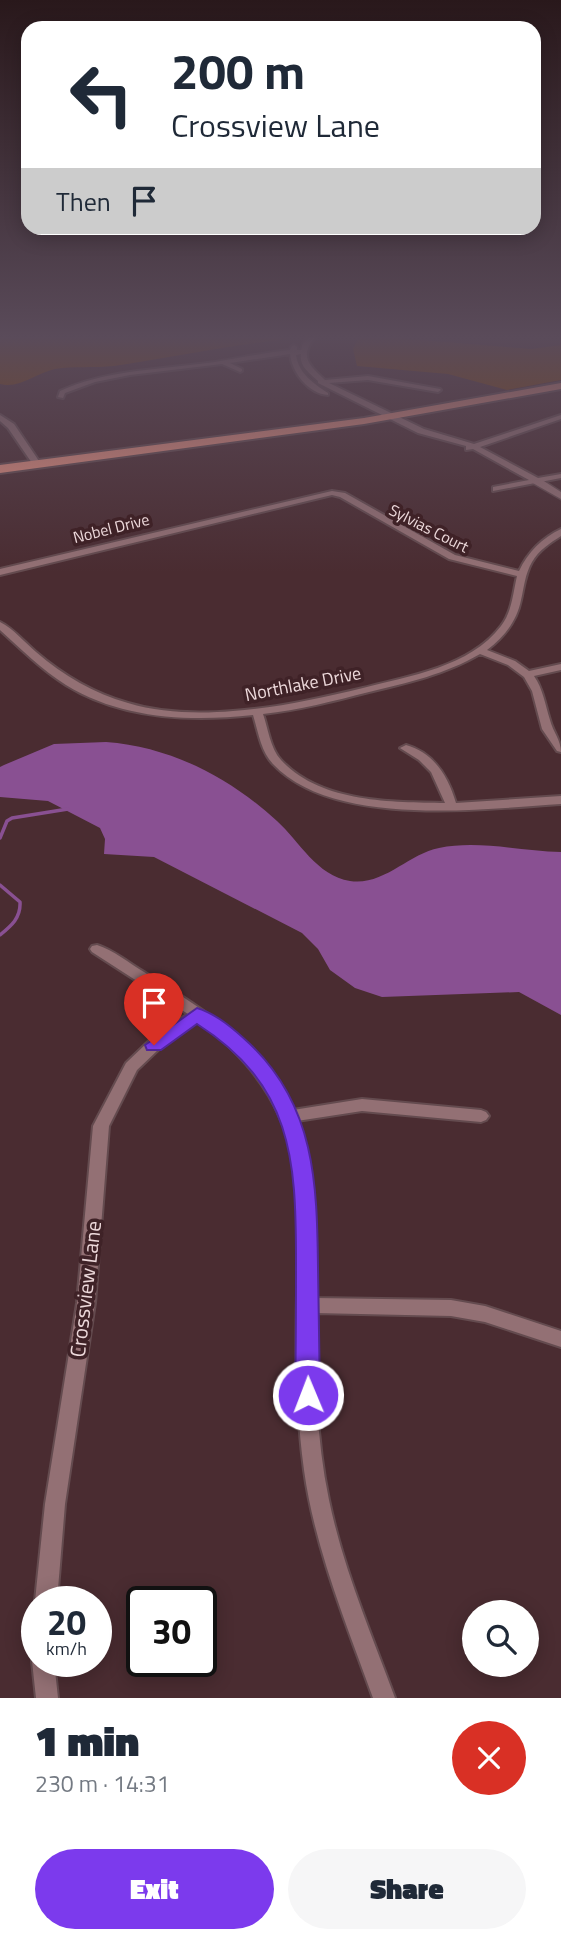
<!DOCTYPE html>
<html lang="en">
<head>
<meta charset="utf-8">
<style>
  :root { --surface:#fff; --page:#f6f6f7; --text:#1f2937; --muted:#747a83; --accent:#7c3aed }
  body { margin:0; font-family:"Titillium Web",sans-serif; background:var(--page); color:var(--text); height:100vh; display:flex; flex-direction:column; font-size:26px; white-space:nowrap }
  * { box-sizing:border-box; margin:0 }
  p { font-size:23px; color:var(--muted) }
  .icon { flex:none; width:38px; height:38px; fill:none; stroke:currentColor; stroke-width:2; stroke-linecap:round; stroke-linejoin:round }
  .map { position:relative; height:1698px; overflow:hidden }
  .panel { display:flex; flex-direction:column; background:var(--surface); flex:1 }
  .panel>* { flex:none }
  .guide { position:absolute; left:21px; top:21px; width:520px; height:214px; border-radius:21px; box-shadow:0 4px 18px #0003; background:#fff; color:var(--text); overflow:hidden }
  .fabs { position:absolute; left:462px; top:1600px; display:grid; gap:14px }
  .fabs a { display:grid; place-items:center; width:77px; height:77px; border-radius:50%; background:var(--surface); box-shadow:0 4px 18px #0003; font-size:35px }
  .speed { position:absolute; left:21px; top:1586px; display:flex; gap:14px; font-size:35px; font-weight:700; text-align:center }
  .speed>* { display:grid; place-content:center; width:91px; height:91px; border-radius:50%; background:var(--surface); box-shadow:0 4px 18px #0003; line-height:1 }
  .speed small { font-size:18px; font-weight:400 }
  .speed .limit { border:4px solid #111; border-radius:10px; background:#fff; color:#111 }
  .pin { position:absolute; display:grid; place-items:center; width:60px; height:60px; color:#fff; margin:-72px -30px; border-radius:50% 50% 50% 0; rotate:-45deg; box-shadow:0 0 7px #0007 }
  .pin .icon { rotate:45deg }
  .me { position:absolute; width:77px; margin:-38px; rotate:359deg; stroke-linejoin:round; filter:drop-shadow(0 0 5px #0008) }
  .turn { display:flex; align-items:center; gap:24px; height:147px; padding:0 35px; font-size:32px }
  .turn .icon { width:91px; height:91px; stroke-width:2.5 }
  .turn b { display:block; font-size:49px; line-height:60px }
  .then { display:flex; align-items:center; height:66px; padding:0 35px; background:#0003; gap:14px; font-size:26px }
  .round { display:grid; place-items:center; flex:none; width:74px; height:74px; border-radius:37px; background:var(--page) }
  .overview { display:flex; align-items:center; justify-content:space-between; height:119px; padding:0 35px }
  h1 { font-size:42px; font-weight:800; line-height:52px }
  .cta { display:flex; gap:14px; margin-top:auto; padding:14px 35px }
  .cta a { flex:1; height:80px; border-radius:42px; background:var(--accent); color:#fff; font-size:28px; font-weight:800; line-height:80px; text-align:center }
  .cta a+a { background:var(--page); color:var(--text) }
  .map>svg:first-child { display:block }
  .green { fill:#7f4100 }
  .water { fill:#895092 }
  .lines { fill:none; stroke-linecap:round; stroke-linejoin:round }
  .stream { stroke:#895092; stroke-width:3.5 }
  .minor-casing { stroke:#644b4f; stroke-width:4 }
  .tertiary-casing { stroke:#644b4f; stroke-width:3 }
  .trunk-casing { stroke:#644b4f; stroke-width:4 }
  .minor { fill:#937074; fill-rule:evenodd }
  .tertiary { fill:#937074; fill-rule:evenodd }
  .trunk { fill:#e48f7e; fill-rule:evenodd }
  .route { fill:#7c3aed; stroke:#51269a; stroke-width:2 }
  .labels { text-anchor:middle; stroke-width:7; stroke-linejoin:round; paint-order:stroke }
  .far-street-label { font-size:16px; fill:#edd9db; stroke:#3f2227 }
  .street-label { font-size:18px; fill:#edd9db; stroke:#3f2227 }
  .near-street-label { font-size:21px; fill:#edd9db; stroke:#3f2227 }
</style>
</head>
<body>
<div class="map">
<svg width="561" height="1698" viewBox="0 0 561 1698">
  <rect width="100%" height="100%" fill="#4a2c31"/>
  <path class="green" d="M0,335h294l-5,4c-59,6 -116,18 -175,27 -19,2 -40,0 -59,3 -19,4 -35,20 -55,15z
    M360,335l171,14 30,-4v35l-54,10 -59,-16 -91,-8 -4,-17z"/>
  <path class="water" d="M106,742c65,5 123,35 171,79 22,20 40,55 73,60 34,5 58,-27 89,-33 39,-8 82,3 122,4v163l-42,-23 -137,5 -27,-9 -25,-18 -12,-21 -16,-16 -148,-76 -50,-3 1,-15 -5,-11 -52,-27 -48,-4v-30l4,-2 50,-21z"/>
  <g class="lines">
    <path class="stream" d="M0,838l7,-17 5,-3 56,-9
      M0,885l20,17c1,16 -9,24 -20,33"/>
    <g class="minor-casing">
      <path id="minor" d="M311,335h6c-18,20 -10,29 8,45l43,-4 72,13 1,1 -3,2 -70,-12 -39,3 95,46 50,15 87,-29v4l-81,28 58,31 23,-4v4l-68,13v-4l36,-7 -56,-31 -7,1v-4l-48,-13 -100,-50v-2c-9,-8 -19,-15 -17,-27l-5,1c3,19 17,28 32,38v2c-19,-1 -36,-22 -38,-41l-60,9 12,6v2l-2,1 -18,-8 -92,11 -35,7 -30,11 -2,5 -5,-1 2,-6c44,-20 91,-21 139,-27 30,-3 60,-11 91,-14l1,-3 3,-2 3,2v3h4l2,-7z
        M0,415l14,9 27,40 -1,2h-6l-26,-38 -8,-7z
        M332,491l13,2 110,62 64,16c9,-19 23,-33 42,-42v7c-11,7 -22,14 -29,26 -7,12 -8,25 -11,38 -4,21 -17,37 -34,50l28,11 14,10 32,-7v6l-27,6c9,13 11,28 16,44 3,12 11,20 11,32l-4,-1 -15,-22 -10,-38 -8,-14 -16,-12 -28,-11c-34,20 -73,29 -111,38 -35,9 -70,18 -106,22 5,14 7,34 18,46 40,43 110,42 164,43l-14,-31 -12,-12 -19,-12 6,-3c28,8 42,31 50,58l105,-7v8c-80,5 -228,24 -288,-40 -12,-12 -15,-33 -20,-49 -63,7 -132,4 -187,-30 -24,-15 -45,-36 -66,-55v-8c13,6 25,21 36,30 28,24 57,41 92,51 33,10 71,11 105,8 44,-3 88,-13 130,-23 46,-12 107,-21 138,-62 11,-14 12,-33 16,-50l-68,-17 -109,-62 -8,-2 -332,80v-6z
        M97,945c16,5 32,18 47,27 57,36 120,74 149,138l69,-11 119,11 5,2 3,4 -3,4 -5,2 -119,-11 -65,10c23,59 18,114 18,177l136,2 34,6 76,25v16l-76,-25 -34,-6 -136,-3c0,62 1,125 14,187 14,68 42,133 66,198h-22c-27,-75 -58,-149 -69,-228 -8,-58 -8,-117 -7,-175 1,-34 5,-68 2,-101 -7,-76 -40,-129 -101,-173l-39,28 -22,21 -28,56 -14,177 -30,201 -8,97h-20v3l-2,-3 10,-97 32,-201 16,-177 33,-63 23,-22 39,-27 -96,-62 -2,-3 2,-3z
        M35,1653h2v8h17l4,37h-22l-4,-37z"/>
    </g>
    <g class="tertiary-casing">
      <path id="tertiary" d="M531,478h8l22,14v7l-30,-17z"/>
    </g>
    <g class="trunk-casing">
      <path id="trunk" d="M561,383v6l-197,35 -364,49v-8l364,-47z"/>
    </g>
    <use href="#minor" class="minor"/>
    <use href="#tertiary" class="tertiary"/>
    <use href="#trunk" class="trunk"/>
  </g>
  <linearGradient id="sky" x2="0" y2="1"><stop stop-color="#29181b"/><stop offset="0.59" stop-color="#5a4b5a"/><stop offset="1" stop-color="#5a4b5a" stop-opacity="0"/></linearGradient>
  <rect width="561" height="572" fill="url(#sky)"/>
  <path class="route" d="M197,1008c20,6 38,22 53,36 65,62 67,139 68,223 1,42 1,85 2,128l-4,8 -8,3 -9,-3 -4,-8c1,-45 1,-89 1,-134 0,-103 -4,-176 -99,-237l-36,26h-14l-2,-5z"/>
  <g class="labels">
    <g class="far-street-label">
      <text transform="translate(111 528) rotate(-14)" y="6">Nobel Drive</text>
      <text transform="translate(429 528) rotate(27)" y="6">Sylvias Court</text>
    </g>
    <g class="street-label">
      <text transform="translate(303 684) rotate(-11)" y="6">Northlake Drive</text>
    </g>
    <g class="near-street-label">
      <text transform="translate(86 1289) rotate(-83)" y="7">Crossview Lane</text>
    </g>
  </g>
</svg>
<div class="fabs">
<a><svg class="icon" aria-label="search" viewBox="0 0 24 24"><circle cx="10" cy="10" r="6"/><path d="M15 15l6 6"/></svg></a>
</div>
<div class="speed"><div>20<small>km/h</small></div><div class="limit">30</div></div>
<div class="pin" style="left:154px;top:1045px;background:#d93025"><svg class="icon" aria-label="arrive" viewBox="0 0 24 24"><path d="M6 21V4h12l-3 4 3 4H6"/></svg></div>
<svg class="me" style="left:308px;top:1395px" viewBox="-20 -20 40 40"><circle r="17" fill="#7c3aed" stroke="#fff" stroke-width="3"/><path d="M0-11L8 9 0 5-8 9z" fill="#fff"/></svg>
<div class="guide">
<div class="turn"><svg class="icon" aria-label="left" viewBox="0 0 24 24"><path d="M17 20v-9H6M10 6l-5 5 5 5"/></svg><div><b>200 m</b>Crossview Lane</div></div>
<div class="then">Then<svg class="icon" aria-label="arrive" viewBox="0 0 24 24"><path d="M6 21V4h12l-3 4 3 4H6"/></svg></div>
</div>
</div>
<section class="panel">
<div class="overview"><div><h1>1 min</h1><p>230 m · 14:31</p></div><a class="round" style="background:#d93025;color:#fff"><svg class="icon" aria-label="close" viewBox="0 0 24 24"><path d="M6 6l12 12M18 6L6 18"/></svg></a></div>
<div class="cta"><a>Exit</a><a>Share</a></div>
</section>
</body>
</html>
